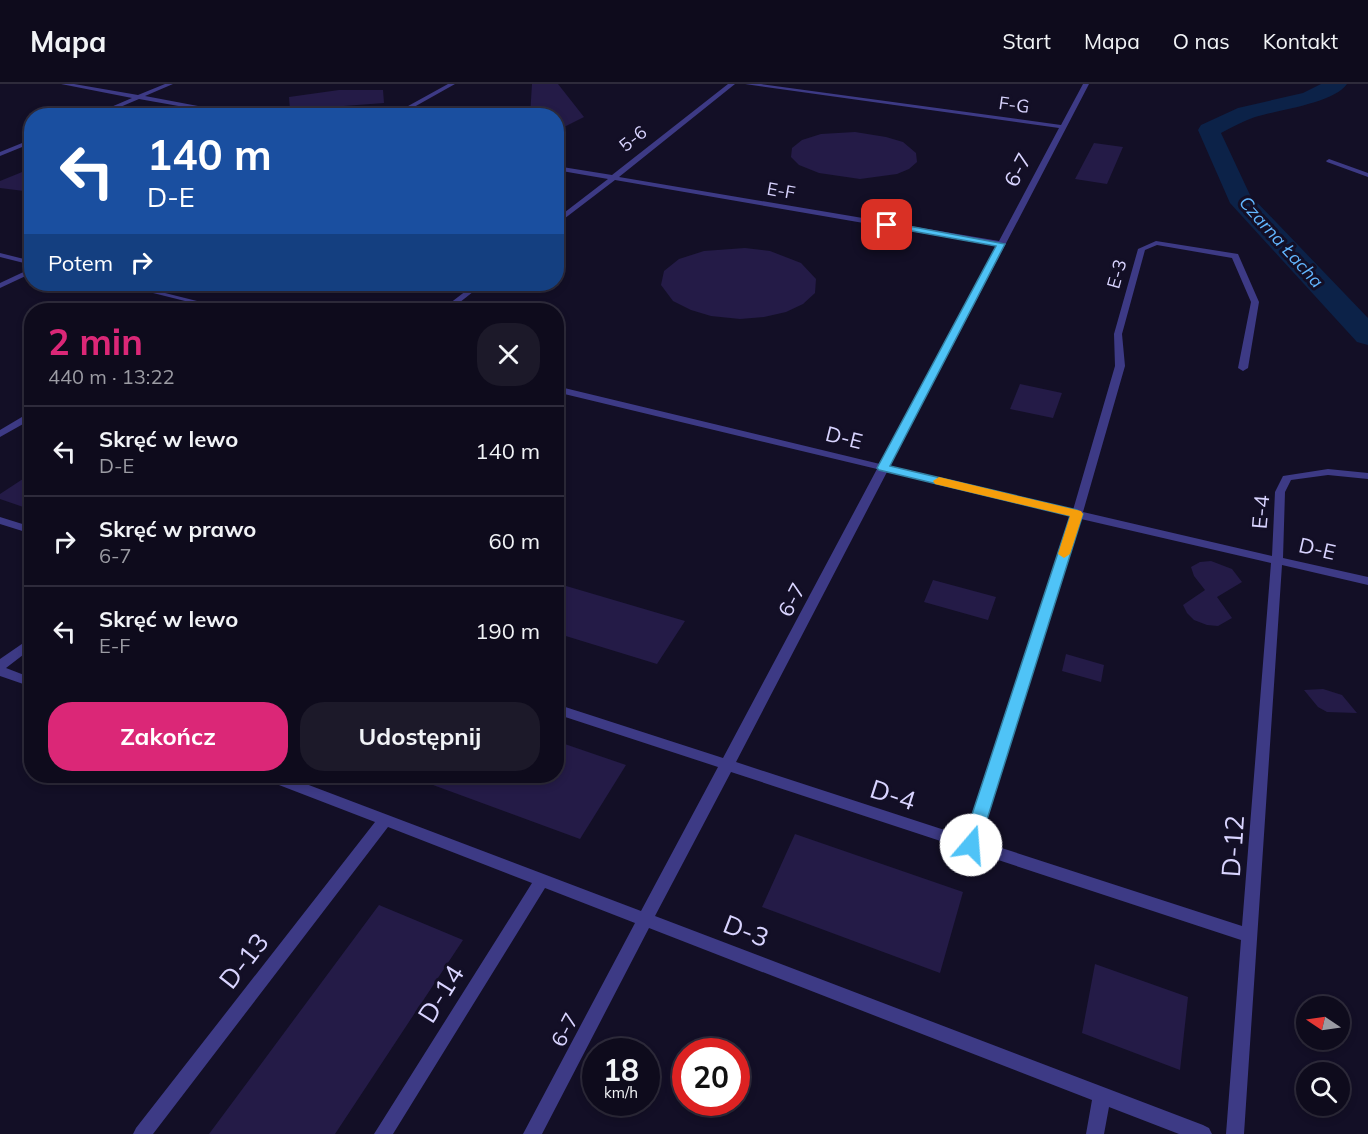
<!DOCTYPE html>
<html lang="pl">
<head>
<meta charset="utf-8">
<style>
  :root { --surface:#0e0b1c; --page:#1c1929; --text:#f1f3f6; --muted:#9b9ba3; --line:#2e2b3b; --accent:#db2777 }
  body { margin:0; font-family:Mulish,sans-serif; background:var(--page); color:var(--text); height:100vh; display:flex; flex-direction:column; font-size:22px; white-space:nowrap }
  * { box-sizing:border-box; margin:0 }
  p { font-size:20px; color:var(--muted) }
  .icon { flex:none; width:33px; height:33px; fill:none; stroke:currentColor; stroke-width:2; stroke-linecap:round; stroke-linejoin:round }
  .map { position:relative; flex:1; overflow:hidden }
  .drawer { position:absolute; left:24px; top:219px; width:540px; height:480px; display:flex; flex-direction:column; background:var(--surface); border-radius:24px; box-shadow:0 3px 9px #0003,0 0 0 2px var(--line) }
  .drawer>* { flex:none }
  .banner { position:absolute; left:24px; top:24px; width:540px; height:183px; border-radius:24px; box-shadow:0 3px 9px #0003,0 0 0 2px var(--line); background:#1a4fa0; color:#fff; overflow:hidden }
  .needle { width:39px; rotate:283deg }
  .buttons { position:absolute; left:1296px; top:912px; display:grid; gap:12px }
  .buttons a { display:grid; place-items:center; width:54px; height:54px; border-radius:50%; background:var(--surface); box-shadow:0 3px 9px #0003,0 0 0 2px var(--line); font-size:30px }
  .speed { position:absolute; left:582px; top:954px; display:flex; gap:12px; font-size:30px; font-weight:700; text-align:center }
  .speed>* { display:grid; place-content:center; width:78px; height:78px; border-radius:50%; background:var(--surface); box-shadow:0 3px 9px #0003,0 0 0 2px var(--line); line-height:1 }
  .speed small { font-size:15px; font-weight:400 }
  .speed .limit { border:9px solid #d22; background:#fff; color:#111 }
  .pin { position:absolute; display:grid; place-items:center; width:51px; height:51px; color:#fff; margin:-26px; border-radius:12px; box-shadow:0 3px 9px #0006 }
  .me { position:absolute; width:66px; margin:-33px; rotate:18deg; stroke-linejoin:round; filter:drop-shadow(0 0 4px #0008) }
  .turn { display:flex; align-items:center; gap:21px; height:126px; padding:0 24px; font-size:27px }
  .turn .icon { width:78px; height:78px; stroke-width:2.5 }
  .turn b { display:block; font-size:42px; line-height:51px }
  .then { display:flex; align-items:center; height:57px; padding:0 24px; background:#0003; gap:12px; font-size:22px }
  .round { display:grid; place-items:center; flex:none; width:63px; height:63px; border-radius:24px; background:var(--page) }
  .summary { display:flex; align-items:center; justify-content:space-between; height:102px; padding:0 24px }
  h1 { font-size:36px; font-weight:700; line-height:45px; color:var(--accent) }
  .button { display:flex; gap:12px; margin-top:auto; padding:12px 24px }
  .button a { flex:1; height:69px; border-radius:24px; background:var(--accent); color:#fff; font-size:24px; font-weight:700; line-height:69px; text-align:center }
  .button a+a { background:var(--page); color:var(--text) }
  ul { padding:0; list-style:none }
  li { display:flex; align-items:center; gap:18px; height:90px; padding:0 24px; border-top:2px solid var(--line) }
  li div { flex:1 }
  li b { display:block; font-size:22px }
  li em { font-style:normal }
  header { display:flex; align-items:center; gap:36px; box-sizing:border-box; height:84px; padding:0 30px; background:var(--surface); border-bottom:2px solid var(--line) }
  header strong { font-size:28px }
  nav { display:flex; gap:33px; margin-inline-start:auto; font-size:21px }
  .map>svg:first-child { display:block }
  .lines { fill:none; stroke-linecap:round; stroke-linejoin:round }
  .river { fill:#0c2248; fill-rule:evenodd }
  .building { fill:#241b47 }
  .lane { fill:#3d3a85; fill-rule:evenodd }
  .route { fill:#4fc3f7; stroke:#337fa1; stroke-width:1.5 }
  .slow { fill:#f59e0b }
  .labels { text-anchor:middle; stroke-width:6; stroke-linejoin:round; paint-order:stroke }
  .far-street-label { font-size:18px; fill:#d9d4ff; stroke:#130f26 }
  .far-water-label { font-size:18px; font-style:italic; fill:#62b6ff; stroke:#130f26 }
  .street-label { font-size:21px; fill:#d9d4ff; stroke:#130f26 }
  .near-street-label { font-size:26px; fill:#d9d4ff; stroke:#130f26 }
</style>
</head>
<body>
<header>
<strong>Mapa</strong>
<nav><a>Start</a><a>Mapa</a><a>O nas</a><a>Kontakt</a></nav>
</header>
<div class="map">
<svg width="1368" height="1050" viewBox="0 0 1368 1050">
  <rect width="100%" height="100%" fill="#130f26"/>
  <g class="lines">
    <path class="river" d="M1321,0h26c-13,19 -69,26 -92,33 -11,4 -23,10 -34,16l29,62 118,123v27l-11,-3 -127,-139 -32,-73 3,-5 37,-17 65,-15z"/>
  </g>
  <path class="building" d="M532,0h26l26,33 -28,14v-15h-26z
    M339,6h44l1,13 -94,7 -1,-13z
    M855,48l31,5 17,5 13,11 1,9 -8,7 -12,5 -37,5 -41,-6 -20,-8 -8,-8 1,-9 10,-8 19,-6z
    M1094,59l29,4 -16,37 -32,-5z
    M32,84v24l-32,-4v-7z
    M745,164l25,3 31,12 15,16 -1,14 -12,11 -17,8 -22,5 -24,2 -29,-3 -20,-6 -18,-9 -12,-16 3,-14 15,-12 25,-8z
    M1020,300l42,9 -9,25 -43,-9z
    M32,389v37l-32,-11v-5z
    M1211,477l21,8 10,13 -25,15 15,21 -14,8 -11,-1 -13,-5 -7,-7 -4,-8 22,-15 -11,-14 -3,-9 9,-5z
    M933,496l63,17 -8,23 -64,-18z
    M556,499l129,38 -28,43 -101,-31z
    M1066,570l38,11 -3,17 -39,-11z
    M1323,605l19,6 15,18 -30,-1 -9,-5 -14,-17z
    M556,657l70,24 -46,74 -166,-61v-2h142z
    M795,750l168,58 -23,81 -178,-66z
    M379,821l84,35 -128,194h-126z
    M1095,880l93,33 -8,73 -98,-37z"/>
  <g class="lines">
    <path class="lane" d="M61,0h13l64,11 27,-11h8l-28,12 106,20h-16l-96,-17 -40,17h-9l42,-18z
      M448,0h7l-57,32h-8z
      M728,0h7l-116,93 380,64 60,-113 -314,-44h16l300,41 22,-41h6l-199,382 183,44 42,-144 -1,-32 24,-85 18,-8 82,13 21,48 -11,66 -5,3 -5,-3 13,-66 -19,-44 -75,-13 -12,5 -23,84 3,32 -42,146 189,44 3,-64 8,-16 45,-7 40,4v6l-40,-4 -37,5 -6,12 -2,66 85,19v8l-86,-20 -38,569h-18l15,-194 -510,-168 -76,144 548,209 6,3 3,6h-33l-70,-27 -5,27h-18l6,-34 -443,-172 -107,206h-19l112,-211 -90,-35 -152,246h-19l158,-251 -144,-56 -235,307h-20l3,-6 239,-306 -109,-42 -2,-4h21l356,135 77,-144 -162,-53v-10l167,54 154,-289 -321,-77v-6l324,78 117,-218 -382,-66 -59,45v-6l52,-40 -52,-9v-4l56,9zM887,388l184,44 -105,321 -230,-75zM1081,435l190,44 -29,363 -262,-85z
      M32,55v4l-32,13v-4z
      M1329,75l39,14v4l-41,-15 -1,-1z
      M0,169l32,8v4l-32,-8z
      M32,184v5l-32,15v-5z
      M117,200h12l104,26h-12z
      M475,200h8l-33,26h-9z
      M32,327v8l-32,18v-7z
      M0,433l32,10v7l-32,-10z
      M32,553v11l-26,20 26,10v9l-32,-11v-17z"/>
  </g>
  <path class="route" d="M887,138l118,22 -115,222 187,44 6,4 -104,331 -2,5 -6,2 -6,-2 -3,-5 108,-329 -191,-46 -2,-2 119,-222 -112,-20 -1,-1z"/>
  <path class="slow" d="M939,393l142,34 2,3 -13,40 -6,4 -6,-4 12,-38 -135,-32 -2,-3z"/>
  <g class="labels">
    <g class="far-street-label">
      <text transform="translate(1014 21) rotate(8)" y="6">F-G</text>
      <text transform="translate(633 55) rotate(-38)" y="6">5-6</text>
      <text transform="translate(781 107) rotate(10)" y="6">E-F</text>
      <text transform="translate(1117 190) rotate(-74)" y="6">E-3</text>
    </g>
    <g class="far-water-label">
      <text transform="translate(1281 158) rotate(48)" y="6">Czarna Łacha</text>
    </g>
    <g class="street-label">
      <text transform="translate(1018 86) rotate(-62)" y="7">6-7</text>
      <text transform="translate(844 354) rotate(14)" y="7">D-E</text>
      <text transform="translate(1261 428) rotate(-85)" y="7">E-4</text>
      <text transform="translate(1317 465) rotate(13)" y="7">D-E</text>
      <text transform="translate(792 516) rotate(-62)" y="7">6-7</text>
      <text transform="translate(565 946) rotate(-62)" y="7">6-7</text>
    </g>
    <g class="near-street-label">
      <text transform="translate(893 711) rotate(18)" y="9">D-4</text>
      <text transform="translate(1233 762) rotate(-86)" y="9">D-12</text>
      <text transform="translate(746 847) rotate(21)" y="9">D-3</text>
      <text transform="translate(244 877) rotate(-52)" y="9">D-13</text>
      <text transform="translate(441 910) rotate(-58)" y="9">D-14</text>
    </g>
  </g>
</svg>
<div class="buttons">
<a><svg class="needle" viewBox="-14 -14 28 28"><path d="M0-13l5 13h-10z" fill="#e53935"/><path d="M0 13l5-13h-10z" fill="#9b9ba3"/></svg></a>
<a><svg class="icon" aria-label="search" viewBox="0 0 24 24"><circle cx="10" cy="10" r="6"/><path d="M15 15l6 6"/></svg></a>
</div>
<div class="speed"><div>18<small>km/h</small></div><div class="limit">20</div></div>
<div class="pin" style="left:887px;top:141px;background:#d93025"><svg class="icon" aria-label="arrive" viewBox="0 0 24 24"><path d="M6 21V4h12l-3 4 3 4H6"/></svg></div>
<svg class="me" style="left:971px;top:761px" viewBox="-20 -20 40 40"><circle r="19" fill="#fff"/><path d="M0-13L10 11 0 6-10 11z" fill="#4fc3f7"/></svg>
<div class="banner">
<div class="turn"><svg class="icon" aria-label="left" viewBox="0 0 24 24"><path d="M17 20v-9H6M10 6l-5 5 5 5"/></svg><div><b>140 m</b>D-E</div></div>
<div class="then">Potem<svg class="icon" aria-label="right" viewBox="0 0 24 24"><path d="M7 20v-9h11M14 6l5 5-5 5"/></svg></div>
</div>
<section class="drawer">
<div class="summary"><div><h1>2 min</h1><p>440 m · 13:22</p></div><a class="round"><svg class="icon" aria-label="close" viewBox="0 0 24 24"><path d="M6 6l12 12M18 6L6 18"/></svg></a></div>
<ul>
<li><svg class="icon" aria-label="left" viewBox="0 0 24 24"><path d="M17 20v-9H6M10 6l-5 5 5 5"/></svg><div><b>Skręć w lewo</b><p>D-E</p></div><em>140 m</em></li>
<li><svg class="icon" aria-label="right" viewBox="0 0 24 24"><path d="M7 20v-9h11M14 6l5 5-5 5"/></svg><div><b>Skręć w prawo</b><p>6-7</p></div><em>60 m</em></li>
<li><svg class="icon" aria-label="left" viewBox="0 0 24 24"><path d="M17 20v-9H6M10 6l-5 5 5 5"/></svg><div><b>Skręć w lewo</b><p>E-F</p></div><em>190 m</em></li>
</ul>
<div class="button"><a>Zakończ</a><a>Udostępnij</a></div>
</section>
</div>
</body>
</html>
